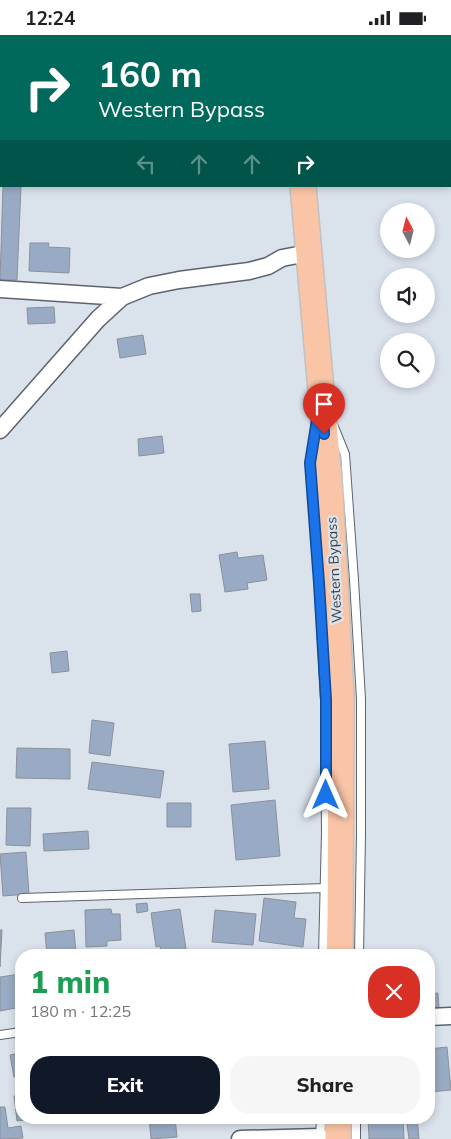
<!DOCTYPE html>
<html lang="en">
<head>
<meta charset="utf-8">
<style>
  :root { --surface:#fff; --page:#f6f6f6; --text:#202124; --muted:#757577; --accent:#111827 }
  body { margin:0; font-family:Mulish,sans-serif; background:var(--page); color:var(--text); height:100vh; display:flex; flex-direction:column; font-size:19px; white-space:nowrap }
  * { box-sizing:border-box; margin:0 }
  p { font-size:16px; color:var(--muted) }
  .icon { flex:none; width:28px; height:28px; fill:none; stroke:currentColor; stroke-width:2; stroke-linecap:round; stroke-linejoin:round }
  .map { position:relative; flex:1; overflow:hidden }
  .side { position:absolute; left:15px; top:914px; width:420px; height:175px; display:flex; flex-direction:column; background:var(--surface); border-radius:20px; box-shadow:0 2px 8px #0003 }
  .side>* { flex:none }
  .guide { position:absolute; left:0px; top:0px; width:451px; height:152px; box-shadow:0 2px 8px #0003; background:#00695c; color:#fff; overflow:hidden }
  .needle { width:32px; rotate:353deg }
  .controls { position:absolute; left:380px; top:168px; display:grid; gap:10px }
  .controls a { display:grid; place-items:center; width:55px; height:55px; border-radius:50%; background:var(--surface); box-shadow:0 2px 8px #0003; font-size:25px }
  .pin { position:absolute; display:grid; place-items:center; width:42px; height:42px; color:#fff; margin:-51px -21px; border-radius:50% 50% 50% 0; rotate:-45deg; box-shadow:0 0 5px #0007 }
  .pin .icon { rotate:45deg }
  .me { position:absolute; width:55px; margin:-28px; rotate:0deg; stroke-linejoin:round; filter:drop-shadow(0 0 4px #0008) }
  .turn { display:flex; align-items:center; gap:18px; height:105px; padding:0 15px; font-size:22px }
  .turn .icon { width:65px; height:65px; stroke-width:2.5 }
  .turn b { display:block; font-size:35px; line-height:42px }
  .lanes { display:flex; align-items:center; height:48px; padding:0 15px; background:#0003; justify-content:center; gap:25px; direction:ltr }
  .lanes .off { opacity:.35 }
  .round { display:grid; place-items:center; flex:none; width:52px; height:52px; border-radius:20px; background:var(--page) }
  .overview { display:flex; align-items:center; justify-content:space-between; height:85px; padding:0 15px }
  h1 { font-size:30px; font-weight:800; line-height:38px; color:#1e9e55 }
  .button { display:flex; gap:10px; margin-top:auto; padding:10px 15px }
  .button a { flex:1; height:58px; border-radius:20px; background:var(--accent); color:#fff; font-size:20px; font-weight:800; line-height:58px; text-align:center }
  .button a+a { background:var(--page); color:var(--text) }
  .status { display:flex; justify-content:space-between; align-items:center; height:35px; padding:0 25px; background:var(--surface); direction:ltr }
  .status svg { height:14px; fill:currentColor }
  .map>svg:first-child { display:block }
  .building { fill:#99abc4; stroke:#8a919a }
  .lines { fill:none; stroke-linecap:round; stroke-linejoin:round }
  .lane-casing { stroke:#5c636c; stroke-width:10 }
  .street-casing { stroke:#5c636c; stroke-width:19 }
  .primary-casing { stroke:#c0c1c2; stroke-width:28 }
  .lane { stroke:#fff; stroke-width:8 }
  .street { stroke:#fff; stroke-width:16 }
  .primary { stroke:#fac5a7; stroke-width:25 }
  .route-casing { stroke:#114b97; stroke-width:12 }
  .route { stroke:#1a73e8; stroke-width:9 }
  .labels { text-anchor:middle; stroke-width:4.5; stroke-linejoin:round; paint-order:stroke }
  .street-label { font-size:14px; fill:#393c40; stroke:#dae2ec }
</style>
</head>
<body>
<div class="status"><b>12:24</b><svg viewBox="0 0 49 12"><path d="M0 12V9h3v3zM5 12V6h3v6zM10 12V3h3v9zM15 12V0h3v12zM26 1h20v11H26zM47 4h2v5h-2z"/></svg></div>
<div class="map">
<svg width="451" height="1104" viewBox="0 0 451 1104">
  <rect width="100%" height="100%" fill="#dae2ec"/>
  <path class="building" d="M1,55v44l-1,1v-44z
    M3,151h18l-4,94h-17z
    M30,208h19l-1,4 22,1 -1,25 -40,-2z
    M54,272l1,16 -27,1 -1,-16z
    M143,300l3,19 -26,4 -3,-19z
    M162,401l2,17 -25,3 -1,-17z
    M237,517l1,6 25,-3 4,25 -20,3 1,6 -23,3 -6,-37z
    M190,559h10l1,17 -9,1z
    M67,616l2,20 -17,2 -2,-20z
    M92,685l22,3 -4,33 -21,-3z
    M265,706l4,48 -36,3 -4,-48z
    M17,713l53,1v30l-54,-1z
    M92,727l72,9 -4,27 -72,-9z
    M275,765l5,56 -44,4 -5,-55z
    M167,768h24v24h-24z
    M7,773h24l-1,38 -24,-1z
    M88,796l1,18 -45,2 -1,-17z
    M26,817l3,42 -26,2 -3,-42z
    M264,863l32,4 -2,16 12,1 -3,28 -44,-6z
    M147,868l1,8 -11,2 -1,-9z
    M111,874l1,5h8l1,26 -14,1v5l-21,1 -1,-37z
    M180,874l6,40 -25,3 -1,-6 -4,1 -5,-34z
    M215,875l41,4 -3,31 -41,-3z
    M0,895h2l-2,37z
    M74,895l2,24 -29,1 -2,-22z
    M263,916l25,4h-26z
    M302,916h12v4h-12z
    M21,939v33l-21,4v-34z
    M438,958l1,15 -10,1v-15z
    M447,1012l4,43 -22,2v-43z
    M21,1018v23l-7,1 -4,-22z
    M17,1052h4v30l17,1 -21,3 -3,-25h3z
    M0,1072h5l3,21 13,-2 2,12 -23,1z
    M44,1082h17v4l-16,1z
    M149,1082h26l2,20 -26,2z
    M368,1082h35l1,22h-35z
    M406,1082h11l2,22h-10z"/>
  <g class="lines">
    <g class="lane-casing">
      <path id="lane" d="M334,392l11,27 9,126 7,119v135l-2,121
        M315,398l-5,29 9,121 6,117 1,133 -3,122
        M22,863l303,-10
        M0,1000l21,-3
        M320,1104l1,-22
        M356,1104v-22"/>
    </g>
    <g class="street-casing">
      <path id="street" d="M0,254l122,8
        M0,395l98,-111 24,-22 27,-11 30,-6 70,-9 19,-5 14,-8 26,-5
        M429,982l22,-1
        M240,1104l80,-2"/>
    </g>
    <g class="primary-casing">
      <path id="primary" d="M292,0v1
        M303,151l27,306 11,204 -1,259
        M338,1104v-22"/>
    </g>
    <use href="#lane" class="lane"/>
    <use href="#street" class="street"/>
    <use href="#primary" class="primary"/>
  </g>
  <g class="lines">
    <g class="route-casing">
      <path id="route" d="M324,399l-3,-39 -11,68 9,120 7,117v95"/>
    </g>
    <use href="#route" class="route"/>
  </g>
  <g class="labels">
    <g class="street-label">
      <text transform="translate(334 535) rotate(-93)" y="5">Western Bypass</text>
    </g>
  </g>
</svg>
<div class="controls">
<a><svg class="needle" viewBox="-14 -14 28 28"><path d="M0-13l5 13h-10z" fill="#e53935"/><path d="M0 13l5-13h-10z" fill="#757577"/></svg></a>
<a><svg class="icon" aria-label="sound" viewBox="0 0 24 24"><path d="M4 9h4l5-4v14l-5-4H4zM17 9q2 3 0 6"/></svg></a>
<a><svg class="icon" aria-label="search" viewBox="0 0 24 24"><circle cx="10" cy="10" r="6"/><path d="M15 15l6 6"/></svg></a>
</div>
<div class="pin" style="left:324px;top:399px;background:#d93025"><svg class="icon" aria-label="arrive" viewBox="0 0 24 24"><path d="M6 21V4h12l-3 4 3 4H6"/></svg></div>
<svg class="me" style="left:326px;top:760px" viewBox="-20 -20 40 40"><path d="M0-17L14 15 0 8-14 15z" fill="#1a73e8" stroke="#fff" stroke-width="4"/></svg>
<div class="guide">
<div class="turn"><svg class="icon" aria-label="right" viewBox="0 0 24 24"><path d="M7 20v-9h11M14 6l5 5-5 5"/></svg><div><b>160 m</b>Western Bypass</div></div>
<div class="lanes"><svg class="icon off" aria-label="left" viewBox="0 0 24 24"><path d="M17 20v-9H6M10 6l-5 5 5 5"/></svg><svg class="icon off" aria-label="ahead" viewBox="0 0 24 24"><path d="M12 20V5M6 11l6-6 6 6"/></svg><svg class="icon off" aria-label="ahead" viewBox="0 0 24 24"><path d="M12 20V5M6 11l6-6 6 6"/></svg><svg class="icon" aria-label="right" viewBox="0 0 24 24"><path d="M7 20v-9h11M14 6l5 5-5 5"/></svg></div>
</div>
<section class="side">
<div class="overview"><div><h1>1 min</h1><p>180 m · 12:25</p></div><a class="round" style="background:#d93025;color:#fff"><svg class="icon" aria-label="close" viewBox="0 0 24 24"><path d="M6 6l12 12M18 6L6 18"/></svg></a></div>
<div class="button"><a>Exit</a><a>Share</a></div>
</section>
</div>
</body>
</html>
